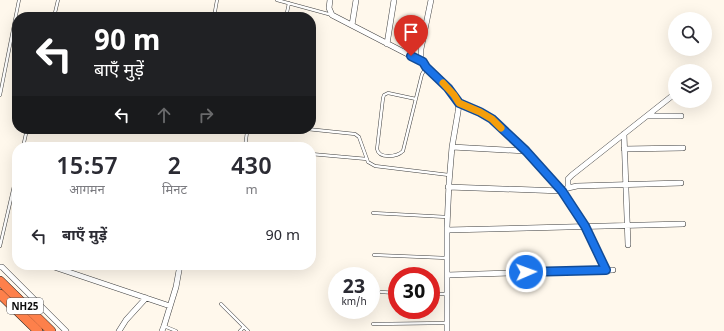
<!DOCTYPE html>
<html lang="hi">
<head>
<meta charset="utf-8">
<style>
  :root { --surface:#fff; --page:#f7f7f7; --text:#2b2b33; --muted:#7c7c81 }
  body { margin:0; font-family:Georgia,"Noto Sans Devanagari",serif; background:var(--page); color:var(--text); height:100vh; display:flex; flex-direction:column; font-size:15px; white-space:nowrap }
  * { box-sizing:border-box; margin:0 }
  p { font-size:13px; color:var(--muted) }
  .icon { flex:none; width:22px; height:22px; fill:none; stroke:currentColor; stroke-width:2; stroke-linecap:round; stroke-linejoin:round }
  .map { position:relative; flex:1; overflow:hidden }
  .sheet { position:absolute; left:12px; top:142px; width:304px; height:128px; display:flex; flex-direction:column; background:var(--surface); border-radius:16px; box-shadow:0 4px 16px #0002 }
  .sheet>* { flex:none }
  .top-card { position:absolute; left:12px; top:12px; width:304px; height:122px; border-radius:16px; box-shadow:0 4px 16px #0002; background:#202124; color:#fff; overflow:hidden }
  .fabs { position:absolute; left:668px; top:12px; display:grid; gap:8px }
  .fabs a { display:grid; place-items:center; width:44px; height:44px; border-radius:50%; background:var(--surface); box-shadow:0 4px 16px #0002; font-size:20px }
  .speed { position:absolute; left:328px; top:267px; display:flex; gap:8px; font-size:20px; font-weight:700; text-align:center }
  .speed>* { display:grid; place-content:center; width:52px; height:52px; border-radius:50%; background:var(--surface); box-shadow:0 4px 16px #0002; line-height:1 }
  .speed small { font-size:10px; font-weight:400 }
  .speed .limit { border:6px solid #d22; background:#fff; color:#111 }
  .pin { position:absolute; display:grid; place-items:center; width:34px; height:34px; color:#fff; margin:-41px -17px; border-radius:50% 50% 50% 0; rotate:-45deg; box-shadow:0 0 4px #0007 }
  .pin .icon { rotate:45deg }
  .me { position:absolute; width:44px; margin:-22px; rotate:88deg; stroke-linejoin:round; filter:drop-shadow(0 0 3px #0008) }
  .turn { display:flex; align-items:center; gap:14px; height:84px; padding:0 16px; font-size:18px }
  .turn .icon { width:52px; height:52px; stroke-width:2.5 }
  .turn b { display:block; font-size:28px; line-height:34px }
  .lanes { display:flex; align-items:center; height:38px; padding:0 16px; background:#0003; justify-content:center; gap:20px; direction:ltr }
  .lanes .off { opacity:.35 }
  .eta { display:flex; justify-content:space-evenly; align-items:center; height:68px; text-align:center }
  .eta b { font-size:24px; font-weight:600; line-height:28px }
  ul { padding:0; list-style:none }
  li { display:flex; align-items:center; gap:12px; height:52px; padding:0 16px }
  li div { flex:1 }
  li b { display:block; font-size:15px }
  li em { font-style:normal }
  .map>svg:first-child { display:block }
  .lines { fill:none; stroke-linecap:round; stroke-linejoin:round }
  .lane-casing { stroke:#3f3f3f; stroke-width:3.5 }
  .street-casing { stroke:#3f3f3f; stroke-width:6 }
  .highway-casing { stroke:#1d1d1d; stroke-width:10 }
  .lane { stroke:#fff; stroke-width:2.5 }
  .street { stroke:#fff; stroke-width:5 }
  .highway { stroke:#fd804b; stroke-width:9 }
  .route-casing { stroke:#114b97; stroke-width:10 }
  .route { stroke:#1a73e8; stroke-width:7 }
  .slow { stroke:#f59e0b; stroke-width:7 }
  .labels { text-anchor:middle; stroke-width:4; stroke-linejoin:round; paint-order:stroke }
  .shield { fill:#fff; stroke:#555; stroke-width:1 }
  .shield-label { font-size:10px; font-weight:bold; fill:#0c0c0c }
</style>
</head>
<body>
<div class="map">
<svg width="724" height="331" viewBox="0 0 724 331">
  <rect width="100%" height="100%" fill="#fff8ec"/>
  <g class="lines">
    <g class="lane-casing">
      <path id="lane" d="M277,0l55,15
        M54,17l4,-17
        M214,17l3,-17
        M286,17l3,-14
        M0,95l19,-95
        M416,99l-28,-6 -4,2 -1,3 -6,51c2,10 20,8 26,2l19,-77 4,-6
        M307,129l48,5 4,3 9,25 7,4 74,9
        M23,147l4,-18
        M245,147l2,-15
        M311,154l56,5
        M373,213l74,4
        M0,246l17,-73
        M374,255l73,3
        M381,292l16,1
        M431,294h16
        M221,304l27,27
        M373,324l74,-1
        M164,326l12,5
        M240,331l4,-4"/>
    </g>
    <g class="street-casing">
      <path id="street" d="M330,0l-1,8 3,7 91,47 3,5 22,21 11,15 -1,9 -6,35 -3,36 -2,44v104
        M352,25l4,-25
        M387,44l7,-44
        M423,62l-2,-5v-8l10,-49
        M459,103l21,9 12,7 34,32 36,40 23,36 21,43
        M647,116h34
        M624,134l4,111
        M452,147l74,4
        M624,149l59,-1
        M448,187l114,4 6,-3 9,-2 104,-3
        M568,188v-9l4,-4 100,-79
        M447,230l236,-6
        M48,265l122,41
        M0,267h2l64,64
        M447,275l166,-5
        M119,331l7,-11 20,-22
        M162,331l2,-5 12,-39 4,-22"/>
    </g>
    <g class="highway-casing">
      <path id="highway" d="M0,281l51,50
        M0,294l38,37"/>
    </g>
    <use href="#lane" class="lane"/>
    <use href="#street" class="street"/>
    <use href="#highway" class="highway"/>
  </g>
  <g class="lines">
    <g class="route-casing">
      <path id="route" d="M411,56l12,6 3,5 22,21 11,15 21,9 12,7 34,32 36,40 23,35 21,44 -80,2"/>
    </g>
    <use href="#route" class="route"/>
    <path class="slow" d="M443,83l11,12 5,8 21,9 12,7 9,9"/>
  </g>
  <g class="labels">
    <rect class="shield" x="7" y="298" width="36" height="16" rx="3"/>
    <g class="shield-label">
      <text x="25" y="310">NH25</text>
    </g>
  </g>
</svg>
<div class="fabs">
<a><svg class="icon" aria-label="search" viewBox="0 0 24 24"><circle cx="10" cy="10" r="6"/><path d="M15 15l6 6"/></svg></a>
<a><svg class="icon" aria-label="layers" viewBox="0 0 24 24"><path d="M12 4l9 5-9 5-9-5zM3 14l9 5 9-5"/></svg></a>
</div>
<div class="speed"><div>23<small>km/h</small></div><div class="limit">30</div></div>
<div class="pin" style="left:411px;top:56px;background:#d93025"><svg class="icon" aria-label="arrive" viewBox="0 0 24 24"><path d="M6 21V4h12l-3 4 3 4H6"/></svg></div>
<svg class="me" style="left:526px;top:272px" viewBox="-20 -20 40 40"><circle r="17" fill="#1a73e8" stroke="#fff" stroke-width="3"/><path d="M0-11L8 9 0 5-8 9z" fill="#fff"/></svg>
<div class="top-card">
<div class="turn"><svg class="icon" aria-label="left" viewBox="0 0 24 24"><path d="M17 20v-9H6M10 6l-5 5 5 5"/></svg><div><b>90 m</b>बाएँ मुड़ें</div></div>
<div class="lanes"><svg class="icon" aria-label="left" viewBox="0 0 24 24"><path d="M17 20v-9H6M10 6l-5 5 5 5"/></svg><svg class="icon off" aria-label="ahead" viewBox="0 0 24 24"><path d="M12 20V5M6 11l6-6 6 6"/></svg><svg class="icon off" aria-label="right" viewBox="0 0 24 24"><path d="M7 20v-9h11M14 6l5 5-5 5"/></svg></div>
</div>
<section class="sheet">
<div class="eta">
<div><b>15:57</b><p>आगमन</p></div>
<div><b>2</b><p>मिनट</p></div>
<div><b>430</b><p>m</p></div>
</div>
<ul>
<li><svg class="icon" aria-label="left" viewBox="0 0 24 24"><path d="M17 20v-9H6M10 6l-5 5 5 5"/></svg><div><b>बाएँ मुड़ें</b></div><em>90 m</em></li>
</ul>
</section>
</div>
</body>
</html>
